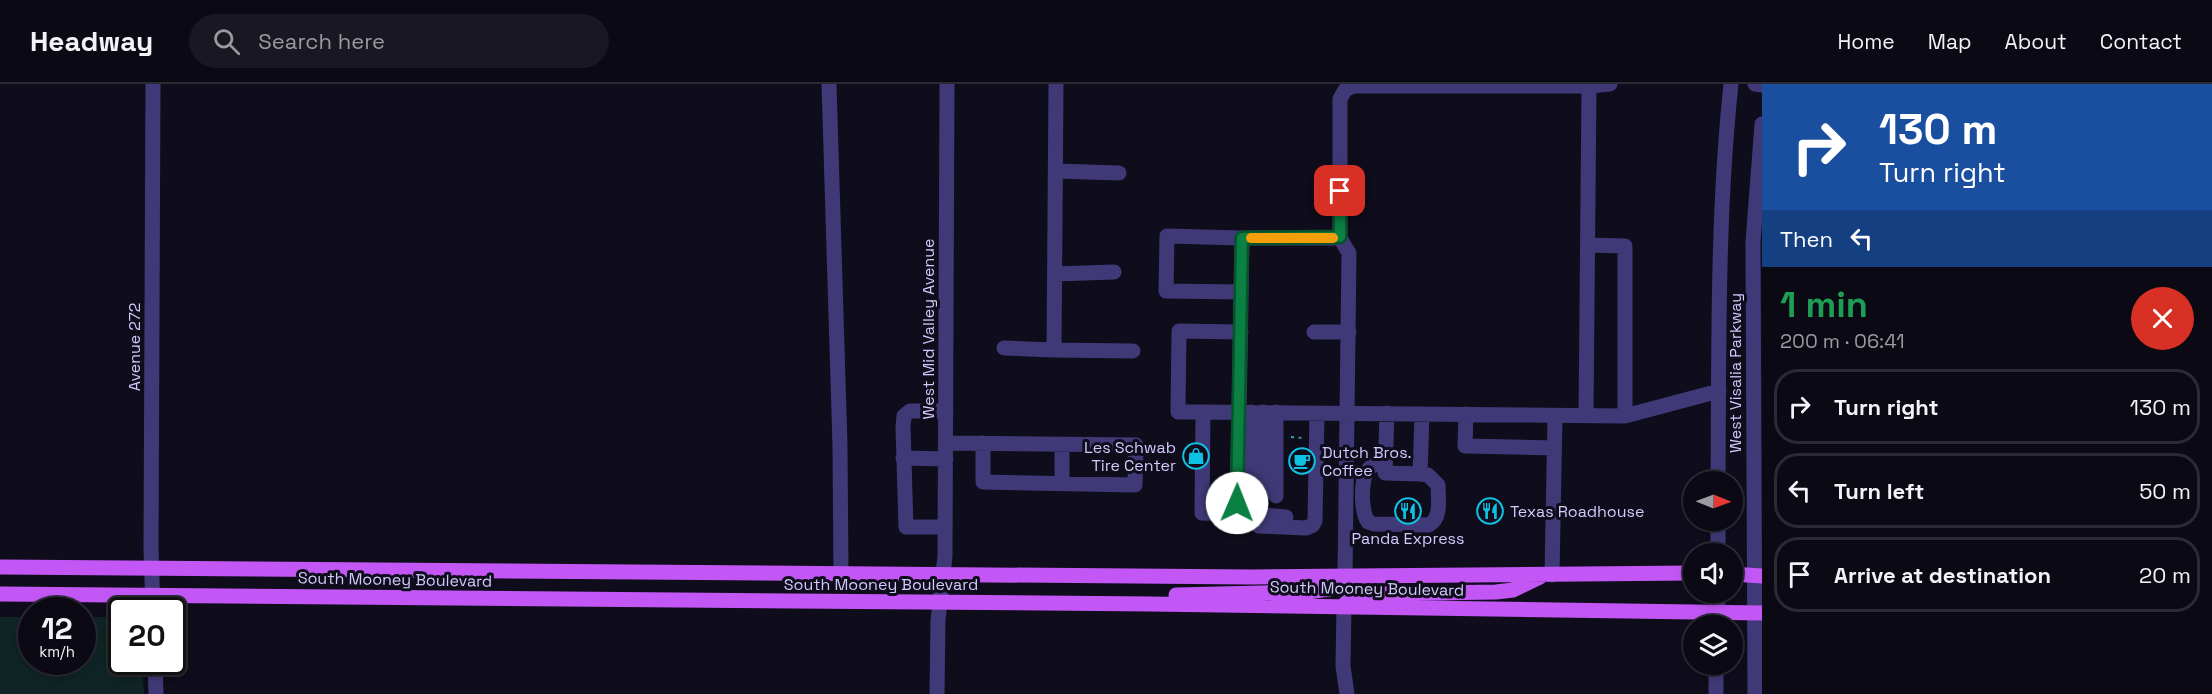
<!DOCTYPE html>
<html lang="en">
<head>
<meta charset="utf-8">
<style>
  :root { --surface:#0b0914; --page:#191722; --text:#f1f3f6; --muted:#9a9aa0; --line:#2b2a34 }
  body { margin:0; font-family:"Space Grotesk",sans-serif; background:var(--page); color:var(--text); height:100vh; display:flex; flex-direction:column; font-size:22px; white-space:nowrap }
  * { box-sizing:border-box; margin:0 }
  p { font-size:20px; color:var(--muted) }
  .icon { flex:none; width:33px; height:33px; fill:none; stroke:currentColor; stroke-width:2; stroke-linecap:round; stroke-linejoin:round }
  .map { position:relative; flex:1; overflow:hidden }
  .panel { display:flex; flex-direction:column; background:var(--surface); width:450px }
  .panel>* { flex:none }
  .top-card { background:#1a4fa0; color:#fff; overflow:hidden }
  .needle { width:39px; rotate:91deg }
  .tools { position:absolute; left:1683px; top:387px; display:grid; gap:12px }
  .tools a { display:grid; place-items:center; width:60px; height:60px; border-radius:50%; background:var(--surface); box-shadow:0 3px 9px #0003,0 0 0 2px var(--line); font-size:30px }
  .speed { position:absolute; left:18px; top:513px; display:flex; gap:12px; font-size:30px; font-weight:700; text-align:center }
  .speed>* { display:grid; place-content:center; width:78px; height:78px; border-radius:50%; background:var(--surface); box-shadow:0 3px 9px #0003,0 0 0 2px var(--line); line-height:1 }
  .speed small { font-size:15px; font-weight:400 }
  .speed .limit { border:3px solid #111; border-radius:9px; background:#fff; color:#111 }
  .pin { position:absolute; display:grid; place-items:center; width:51px; height:51px; color:#fff; margin:-26px; border-radius:12px; box-shadow:0 3px 9px #0006 }
  .me { position:absolute; width:66px; margin:-33px; rotate:1deg; stroke-linejoin:round; filter:drop-shadow(0 0 4px #0008) }
  .turn { display:flex; align-items:center; gap:21px; height:126px; padding:0 18px; font-size:27px }
  .turn .icon { width:78px; height:78px; stroke-width:2.5 }
  .turn b { display:block; font-size:42px; line-height:51px }
  .then { display:flex; align-items:center; height:57px; padding:0 18px; background:#0003; gap:12px; font-size:22px }
  .round { display:grid; place-items:center; flex:none; width:63px; height:63px; border-radius:32px; background:var(--page) }
  .overview { display:flex; align-items:center; justify-content:space-between; height:102px; padding:0 18px }
  h1 { font-size:36px; font-weight:700; line-height:45px; color:#1e9e55 }
  ul { padding:0; list-style:none }
  li { display:flex; align-items:center; gap:18px; height:75px; margin:0 12px 9px; padding:0 6px; border:3px solid var(--line); border-radius:24px }
  li div { flex:1 }
  li b { display:block; font-size:22px }
  li em { font-style:normal }
  header { display:flex; align-items:center; gap:36px; box-sizing:border-box; height:84px; padding:0 30px; background:var(--surface); border-bottom:2px solid var(--line) }
  header strong { font-size:28px }
  nav { display:flex; gap:33px; margin-inline-start:auto; font-size:21px }
  .search { width:420px; height:54px; background:var(--page); display:flex; align-items:center; gap:15px; box-sizing:border-box; padding:0 21px; border-radius:33px; color:var(--muted); font-size:22px }
  main { display:flex; flex:1; min-height:0 }
  .map>svg:first-child { display:block }
  .green { fill:#0f2424 }
  .lines { fill:none; stroke-linecap:round; stroke-linejoin:round }
  .path { stroke:#34a5a4; stroke-width:2; stroke-dasharray:3 4.5; stroke-linecap:butt }
  .minor { stroke:#3f3a77; stroke-width:15 }
  .major { stroke:#c257f5; stroke-width:15 }
  .route-casing { stroke:#07532c; stroke-width:15 }
  .route { stroke:#0b8043; stroke-width:10 }
  .slow { stroke:#f59e0b; stroke-width:10 }
  .labels { text-anchor:middle; stroke-width:6; stroke-linejoin:round; paint-order:stroke }
  .street-label { font-size:16px; fill:#d2c9fc; stroke:#0f0c1b }
  .poi-label { font-size:16px; fill:#d2c9fc; stroke:#0f0c1b; text-anchor:start }
</style>
</head>
<body>
<header>
<strong>Headway</strong>
<div class="search"><svg class="icon" aria-label="search" viewBox="0 0 24 24"><circle cx="10" cy="10" r="6"/><path d="M15 15l6 6"/></svg>Search here</div>
<nav><a>Home</a><a>Map</a><a>About</a><a>Contact</a></nav>
</header>
<main>
<div class="map">
<svg width="1762" height="610" viewBox="0 0 1762 610">
  <rect width="100%" height="100%" fill="#0f0c1b"/>
  <path class="green" d="M0,533h31l1,45h50l1,-45h38l1,45h20l2,32h-144z"/>
  <g class="lines">
    <path class="path" d="M1291,353l12,1"/>
    <path class="minor" d="M153,0l-2,464 2,62
      M829,0l11,362 1,126
      M1755,0l7,1
      M1056,87l63,2
      M1340,154v-139l5,-9 8,-4h236
      M1588,161l37,1v170
      M1055,190l59,-2
      M1241,208l-75,-1 1,-55 75,2
      M1314,248h35
      M1004,264l50,2 2,-266
      M1054,266l79,1
      M1203,328h-25l1,-81 62,1
      M1251,328l-1,108 9,6 47,2 7,-3 2,-4 2,-108
      M1263,328l-2,98 2,5 23,2
      M1276,328v84
      M1387,329l-2,60 35,1 2,-60
      M1466,330l-1,32 89,2
      M1586,332l3,-330 21,-2
      M946,359l190,2 -1,40 -152,-3v-39
      M903,374l43,1
      M1385,374c-7,4 -15,7 -19,15 -5,12 -5,38 2,49l6,2 55,1c13,-7 9,-27 9,-40l-10,-10 -8,-1
      M1718,398c1,-133 -1,-266 13,-398
      M1062,400v-40
      M945,443h-39l-3,-100 1,-11 6,-5h36
      M1718,470v-34
      M1552,491l3,-159
      M1345,493l4,-324 -9,-15h-98c-1,88 -3,177 -5,265l-2,8 -8,3 -25,-1 1,-101 422,4 94,-25
      M1344,522l-1,60 4,28
      M1717,542l1,-34
      M155,578l1,32
      M937,610l1,-74 7,-64 2,-472
      M1716,610v-30
      M1755,610l-2,-452 9,-118"/>
    <path class="major" d="M0,483l1251,10 443,-4
      M1732,490l30,2
      M0,510l1150,10 612,9
      M1176,511l131,-3 23,-3 11,-6 4,-6
      M1345,520l7,-6 14,-4 130,-2 17,-2 27,-13"/>
  </g>
  <g class="lines">
    <g class="route-casing">
      <path id="route" d="M1237,419l5,-265 98,-1v-46"/>
    </g>
    <use href="#route" class="route"/>
    <path class="slow" d="M1251,154h82"/>
  </g>
  <defs>
    <g id="shop-ring" transform="scale(1.35)"><circle r="9.5" fill="#0f0c1b" stroke="#0ec2e3" stroke-width="1.5"/><path d="M-5-2.5h2.3a2.7 3.5 0 0 1 5.4 0H5L5.5 6h-11ZM-1.5-2.5h3a1.5 2.3 0 0 0-3 0Z" fill="#0ec2e3"/></g>
    <g id="cafe-ring" transform="scale(1.35)"><circle r="9.5" fill="#0f0c1b" stroke="#0ec2e3" stroke-width="1.5"/><path d="M-5.5-4.5H6V0H3Q3 3.5 0 3.5H-2.5Q-5.5 3.5-5.5 0ZM3-3.2v2h1.7v-2ZM-6 4.5H4V6H-6Z" fill="#0ec2e3"/></g>
    <g id="restaurant-ring" transform="scale(1.35)"><circle r="9.5" fill="#0f0c1b" stroke="#0ec2e3" stroke-width="1.5"/><path d="M-5-6h1v4h1v-4h1v4h1v-4h1v5L-1.5 .5V6h-2V.5L-5-1ZM5-6V6H3V1.5H1.5Q1.5-4 5-6Z" fill="#0ec2e3"/></g>
  </defs>
  <g fill-rule="evenodd">
    <use href="#shop-ring" x="1196" y="372"/>
    <use href="#cafe-ring" x="1302" y="377"/>
    <use href="#restaurant-ring" x="1408" y="427"/>
    <use href="#restaurant-ring" x="1490" y="427"/>
  </g>
  <g class="labels">
    <g class="street-label">
      <text transform="translate(928 245) rotate(-90)" y="6">West Mid Valley Avenue</text>
      <text transform="translate(134 263) rotate(-90)" y="6">Avenue 272</text>
      <text transform="translate(1735 289) rotate(-90)" y="6">West Visalia Parkway</text>
      <text transform="translate(395 495) rotate(1)" y="6">South Mooney Boulevard</text>
      <text x="881" y="506">South Mooney Boulevard</text>
      <text transform="translate(1367 504) rotate(1)" y="6">South Mooney Boulevard</text>
    </g>
    <g class="poi-label">
      <text x="1176" y="369" text-anchor="end">Les Schwab<tspan x="1176" dy="18">Tire Center</tspan></text>
      <text x="1322" y="374">Dutch Bros.<tspan x="1322" dy="18">Coffee</tspan></text>
      <text x="1510" y="433">Texas Roadhouse</text>
      <text x="1408" y="460" text-anchor="middle">Panda Express</text>
    </g>
  </g>
</svg>
<div class="tools">
<a><svg class="needle" viewBox="-14 -14 28 28"><path d="M0-13l5 13h-10z" fill="#e53935"/><path d="M0 13l5-13h-10z" fill="#9a9aa0"/></svg></a>
<a><svg class="icon" aria-label="sound" viewBox="0 0 24 24"><path d="M4 9h4l5-4v14l-5-4H4zM17 9q2 3 0 6"/></svg></a>
<a><svg class="icon" aria-label="layers" viewBox="0 0 24 24"><path d="M12 4l9 5-9 5-9-5zM3 14l9 5 9-5"/></svg></a>
</div>
<div class="speed"><div>12<small>km/h</small></div><div class="limit">20</div></div>
<div class="pin" style="left:1340px;top:107px;background:#d93025"><svg class="icon" aria-label="arrive" viewBox="0 0 24 24"><path d="M6 21V4h12l-3 4 3 4H6"/></svg></div>
<svg class="me" style="left:1237px;top:419px" viewBox="-20 -20 40 40"><circle r="19" fill="#fff"/><path d="M0-13L10 11 0 6-10 11z" fill="#0b8043"/></svg>
</div>
<section class="panel">
<div class="top-card">
<div class="turn"><svg class="icon" aria-label="right" viewBox="0 0 24 24"><path d="M7 20v-9h11M14 6l5 5-5 5"/></svg><div><b>130 m</b>Turn right</div></div>
<div class="then">Then<svg class="icon" aria-label="left" viewBox="0 0 24 24"><path d="M17 20v-9H6M10 6l-5 5 5 5"/></svg></div>
</div>
<div class="overview"><div><h1>1 min</h1><p>200 m · 06:41</p></div><a class="round" style="background:#d93025;color:#fff"><svg class="icon" aria-label="close" viewBox="0 0 24 24"><path d="M6 6l12 12M18 6L6 18"/></svg></a></div>
<ul>
<li><svg class="icon" aria-label="right" viewBox="0 0 24 24"><path d="M7 20v-9h11M14 6l5 5-5 5"/></svg><div><b>Turn right</b></div><em>130 m</em></li>
<li><svg class="icon" aria-label="left" viewBox="0 0 24 24"><path d="M17 20v-9H6M10 6l-5 5 5 5"/></svg><div><b>Turn left</b></div><em>50 m</em></li>
<li><svg class="icon" aria-label="arrive" viewBox="0 0 24 24"><path d="M6 21V4h12l-3 4 3 4H6"/></svg><div><b>Arrive at destination</b></div><em>20 m</em></li>
</ul>
</section>
</main>
</body>
</html>
